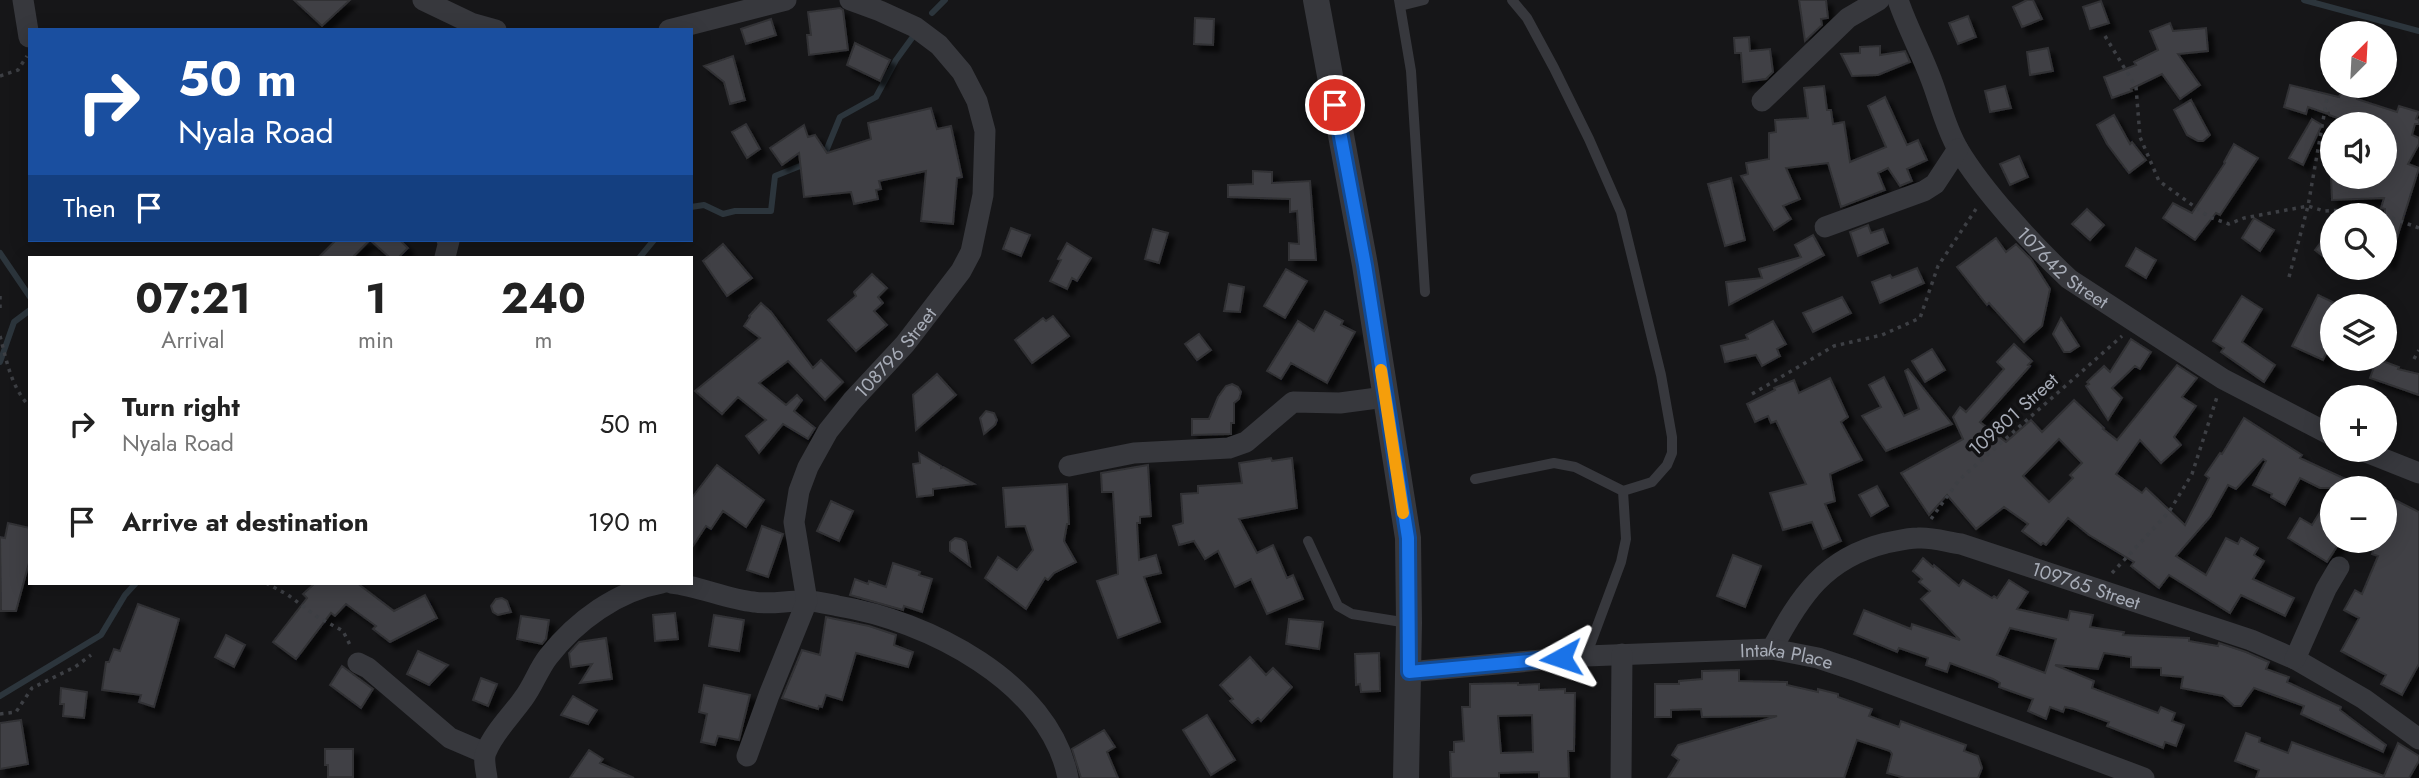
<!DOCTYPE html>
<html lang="en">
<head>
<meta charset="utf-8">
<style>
  :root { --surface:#fff; --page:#f6f6f6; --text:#222; --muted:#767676 }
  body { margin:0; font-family:Jost,sans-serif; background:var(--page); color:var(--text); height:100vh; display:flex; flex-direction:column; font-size:26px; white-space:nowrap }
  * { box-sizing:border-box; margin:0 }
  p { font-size:23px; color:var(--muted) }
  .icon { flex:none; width:38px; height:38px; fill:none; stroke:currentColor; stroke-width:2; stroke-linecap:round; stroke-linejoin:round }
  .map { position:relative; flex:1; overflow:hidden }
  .sheet { position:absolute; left:28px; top:256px; width:665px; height:329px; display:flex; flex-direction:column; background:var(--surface); border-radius:0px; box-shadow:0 4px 18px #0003 }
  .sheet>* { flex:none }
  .hud { position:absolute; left:28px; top:28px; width:665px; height:214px; border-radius:0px; box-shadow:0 4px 18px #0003; background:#1a4fa0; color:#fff; overflow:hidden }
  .needle { width:46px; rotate:24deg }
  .tools { position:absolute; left:2320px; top:21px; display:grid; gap:14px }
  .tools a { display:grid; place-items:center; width:77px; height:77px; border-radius:50%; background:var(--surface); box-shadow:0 4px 18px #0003; font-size:35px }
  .pin { position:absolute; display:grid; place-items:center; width:60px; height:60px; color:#fff; margin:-30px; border:4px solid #fff; border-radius:50%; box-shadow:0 2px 7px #0007 }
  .me { position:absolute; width:77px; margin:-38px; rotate:265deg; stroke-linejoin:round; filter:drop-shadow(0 0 5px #0008) }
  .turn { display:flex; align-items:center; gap:24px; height:147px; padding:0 35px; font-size:32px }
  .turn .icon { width:91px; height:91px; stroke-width:2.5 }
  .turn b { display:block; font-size:49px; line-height:60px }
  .then { display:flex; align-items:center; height:66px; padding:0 35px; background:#0003; gap:14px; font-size:26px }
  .eta { display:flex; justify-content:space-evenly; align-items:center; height:119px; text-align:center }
  .eta b { font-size:42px; font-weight:700; line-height:49px }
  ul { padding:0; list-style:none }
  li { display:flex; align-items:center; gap:21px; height:98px; padding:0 35px }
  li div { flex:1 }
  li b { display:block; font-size:26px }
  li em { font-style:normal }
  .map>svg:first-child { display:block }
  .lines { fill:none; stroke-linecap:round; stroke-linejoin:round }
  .stream { stroke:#2c353c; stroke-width:6 }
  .building { fill:#404145; stroke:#303034; stroke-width:2; fill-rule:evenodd; filter:url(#shadow) }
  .path { stroke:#3d3f44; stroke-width:3.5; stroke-dasharray:3.5 5; stroke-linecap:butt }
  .service { stroke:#37383d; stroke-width:10 }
  .minor { stroke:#37383d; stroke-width:21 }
  .tertiary { stroke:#37383d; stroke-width:26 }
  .route-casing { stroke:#114b97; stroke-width:18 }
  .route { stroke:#1a73e8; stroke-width:12 }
  .slow { stroke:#f59e0b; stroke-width:12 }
  .labels { text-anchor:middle; stroke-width:7; stroke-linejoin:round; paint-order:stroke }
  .street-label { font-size:19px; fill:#a8adb8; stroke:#111113 }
</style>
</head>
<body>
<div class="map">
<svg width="2419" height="778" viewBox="0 0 2419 778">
  <defs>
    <filter id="shadow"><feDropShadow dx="6" dy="6" stdDeviation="2" flood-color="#0009"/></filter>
  </defs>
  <rect width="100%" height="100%" fill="#161618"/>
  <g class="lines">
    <path class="stream" d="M2304,0l115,31
      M932,13l13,-13
      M824,156l16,-39 36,-20 20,-37 16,-22
      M691,207l13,-2 19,9 12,-3h36l4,-35 30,-12
      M0,253l30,44
      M640,257l14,-17
      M0,362l14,-40 16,-12
      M0,696l101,-61 24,-40 11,-12"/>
  </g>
  <path class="building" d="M294,0h56l-28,26z
    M1799,0h27l2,18 -7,1 1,6 -17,16z
    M2027,0h6l9,19 -20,8 -9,-20z
    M2101,1l8,22 -19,6 -7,-22z
    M840,8l3,2 5,40 -39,5 -2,-20h4l-3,-23z
    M1968,16l8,21 -18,7 -9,-21z
    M1195,18l19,1 -1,26 -19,-1z
    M771,19l5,16 -30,9 -5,-15z
    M2170,23l3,8 33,-3 2,23 -30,3 22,31 -20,14 -18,-25 -31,15 1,2 -20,7 -8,-21 32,-12 -2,-3 24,-12 -8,-19z
    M1749,37l1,14 20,-2 3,23 -7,7 -23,3 -2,-29h-6l-1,-15z
    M855,43l35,17 -10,21 -33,-16z
    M1880,46v9l25,-4 5,11 -32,13 -26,1 -11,-22 19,-1v-6z
    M2048,48l5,23 -23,4 -3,-23z
    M733,56l12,44 -15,4 -6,-22 -20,-16z
    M2290,85l49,12 5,-11h16l-3,13 40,13 2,-6 20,6 -3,7 3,1v4h-4l-3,11 7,3v6l-11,20 11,4 -30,95 -4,-1v-53l-4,-1 3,-10 -52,2 -1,-23h54v-53h-40l1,-3 -17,-6v-3l-1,2 -20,-7 -2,7 -22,-7z
    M1824,86l3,24h4l2,14 11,-2 6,40 36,-15 -18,-41 17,-9 22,48 11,-5 9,20 -20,9 5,12 -12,5 -12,-18 -10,5 7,17 -44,17 -13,-44 -42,5 14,31 -17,7 8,13 -17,11 -33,-54 7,-2 -2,-11 23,-4v-26l7,-1 -1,-12 33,-2 -4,-30z
    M2005,86l6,22 -21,4 -5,-21z
    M2191,100l19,35 -7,6h-5l-11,-6 -13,-25z
    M931,108l6,21 14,-3 11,51 -5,1 -4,46 -32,-3 5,-50 -47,10 2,8 -5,1 2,9 -24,5 -3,-12 -47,5 -5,-44 -17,12 -12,-17 34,-23 4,12 7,-2 12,18 44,-14 -3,-16z
    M2114,115l16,29 2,-2 14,18 -17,13 -22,-29 -10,-19z
    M2312,119l10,6 -19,40 -14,-7z
    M746,124l14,25 -13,9 -15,-26z
    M2234,144l24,14 -38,57 -4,-2 -21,27 -32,-22 10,-15 19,10 33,-50 -1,-1z
    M2019,156l9,21 -18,8 -10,-21z
    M1253,171l19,1v11l38,-2 6,79h-27v-17l10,1 -2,-33 -7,1v-13l-62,-2v-12l25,-1z
    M1731,178l14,62 -20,6 -17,-62z
    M2087,209l17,16 -14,15 -18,-16z
    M2254,218l20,12 -14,21 -18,-13z
    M1868,225l3,8 12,-4 5,14 -30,13 -8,-24z
    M2333,226v38l-18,-14z
    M1011,228l19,7 -9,21 -18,-7z
    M1153,229l15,4 -9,30 -14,-4z
    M1813,235l11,20 -95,50 -3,-23 36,-4 -3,-9 42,-12 -6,-12z
    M1996,238l10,14 10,-8 15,15 19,30 -8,37 -18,16 -35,-39 -2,2 -30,-38z
    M336,240h34l-17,17h-34z
    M370,240h30l8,8 -9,9h-10z
    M1067,243l24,15 -14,23 -5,-3 -5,11 -17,-8 11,-21 -3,-1z
    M723,244l29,34 -25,18 -24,-35z
    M2136,248l20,12 -10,18 -20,-12z
    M1917,268l7,15 -44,20 -8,-21 18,-7 2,3z
    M1286,269l21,12 -22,37 -21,-12z
    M872,274l15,14 -9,9 5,6 -9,8 13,14 -31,26 -28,-31 28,-24 -2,-4z
    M1229,284l15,3 -4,25 -16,-1z
    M2318,295l21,10 -6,1v11l-11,21 9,5 -8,17 -31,-14z
    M2242,296l20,13 -20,33 33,23 -11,17 -43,-30 3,-4 -11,-7z
    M1842,297l9,16 -38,19 -10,-19z
    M761,303l10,9 42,56 8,-8 22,22 -18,18 -37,-39 -29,22 27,22 11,-10 5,5 -8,11 21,17 -7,11 -25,-15 -24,29 -13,-17 20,-16 -28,-23 -16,17 -27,-23 65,-53 -16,-12 6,-9 -1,-1z
    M1325,311l18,10 -2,4 14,7 -28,51 -36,-20 -10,16 -14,-8 31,-50 16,10z
    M1053,316l16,20 -37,27 -17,-23 28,-22 3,3z
    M2061,318l18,28 -9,6h-6l-11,-18z
    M1773,321l13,23 -9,5 3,7 -18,10 -6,-11 -31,7 -4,-16 27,-7 -2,-4z
    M1199,334l12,16 -14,10 -12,-16z
    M2131,339l20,13 -11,17 -5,-3 -23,22 10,10 -14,22 -22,-34 3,-2 -2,-2 17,-16 6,6z
    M2014,344l18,17 -4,4 2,1 -50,56 26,20 25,-22 11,12 32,-32 30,28 -1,1 14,11 60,-75 20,13 -15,19 14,9 -22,31 7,8 -20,18 -21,-23 -24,34 26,19 4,-5 39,37 24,-47 -4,-3 15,-22 2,1 22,-36 58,37 -2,3 65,30h-45l-20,-10 -15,27 -14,-8 1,-3 -19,-9 13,-24 -3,-2 -27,30 -8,-4 -18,32 -34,39 30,19 20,-37 12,6 3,-6 17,10 -4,7 10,6 -11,18 41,19 -9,18 -44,-21 -11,18 -61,-38 -10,13 -28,-22 3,-4 -45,-27 -21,-17 -22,27 -3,-2 -2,2 -19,-14 6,-7 -24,-17 -28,22 -29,-34 -18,20 -28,-42 62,-34 -10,-22 7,-10 6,5 38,-43 -7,-7zM2059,439l23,24 -12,12 3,3 -24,24 -26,-26z
    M1932,349l13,21 -20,12 -13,-21z
    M2377,359l22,8 -1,2 21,5v21l-49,-17z
    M1908,369l44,55 -66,27 -24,-35 19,-9 -12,-22 15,-8 20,39 15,-7 -14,-38z
    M937,374l19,21 -40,35 -3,-35z
    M1830,378l18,39 -7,5 21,38 -32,14 5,27 -10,3 16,37 -18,8 -11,-27 -29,8 -13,-37 36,-9 -30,-63 -5,2 -3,-7 -13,6 -8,-18 28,-14 -1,-2 20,-8 5,13z
    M1232,384l6,3 3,5 -2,7 -5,4v20h-3v11l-39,1v-16h17l9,-22 8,-11z
    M986,411l8,2 3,7 -2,5 -11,9 -4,-16z
    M919,453l22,13v2l2,-1 31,17 -41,5v6l-16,2 -4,-33 7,-1z
    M1271,458l1,3 20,-3 5,50 -58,11 18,34 16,-8 14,33 6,-3 10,24 -36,15 -16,-35 -16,8 -17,-36 -13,8 -11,-18 -15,4 -6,-19 10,-3 -2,-29 17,-1v-7l44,-3 -3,-20z
    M717,465l47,35 -18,27 -23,-16 -12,18 -5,-3 -15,23v-50z
    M1148,465l3,51 -11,1v6h-3l2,37 17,-5 5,18 -17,4 16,45 -42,16 -21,-57 21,-7 -5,-82h-11l-1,-19z
    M1067,484l2,40h-2l-3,17 12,21 -22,11 -6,7 -3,-2 -19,31 -41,-31 13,-21 19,13 16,-20 -8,-24 -19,1 -3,-39z
    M1877,486l11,20 -17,10 -12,-21z
    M2333,491v50l7,1 -13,20 -39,-24 12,-20 12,7z
    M2385,495l34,17v152l-17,31 -21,-11 5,-9 -45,-24 18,-33 -15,-8 11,-20 7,4 16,-38 -6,-2 4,-13h9z
    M831,501l22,10 -14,30 -22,-10z
    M8,523l22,5v31l-14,52h-15l-1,-74 5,1z
    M762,526l21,8 -15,43 -21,-7z
    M955,538l6,1 5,3 4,24 -20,-15v-9z
    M1733,555l28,11 -16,41 -28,-11z
    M1923,558l10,9 1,-2 25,21 4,-6 29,18 2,-2 3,2 12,-18 19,12 -11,17 51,11 2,-9 23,4 -3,12 34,5 -1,3 66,3v3l29,5 1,-3 27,9 23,10 -3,7 23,8 -2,5 54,25 -1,3 46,35 -3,7 -82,-38 3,-8 -50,-18 -13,18h-7l-11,-10 -42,-8 2,-11 -22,-2v-7l-30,-1v-10l-27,-4 -6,16 -43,-4 39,16 -2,7 66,25 3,-6 14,6 -3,8 12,4 -8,21 -11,-4 -2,6 -56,-22 2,-4 -35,-13 -9,-2 -2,5 -13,-5 -4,12 -18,-8 5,-12 -34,-12 1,-4 -7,-4 -43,-16 -3,9 -21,-7 2,-7 -29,-10 -2,4 -43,-18 10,-24 47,19 1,-5 48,16 -39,-41 9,-8 -11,-9 3,-3 -9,-8zM2010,628l46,11 -11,34 -48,-18z
    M893,563l27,9 -1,3 13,4 -10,33 -18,-6 -1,4 -53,-15 5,-16 13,5 1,-3 17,6z
    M315,583h42l37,28 31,-16 12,23 -47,24 -17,-13 3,-3 -30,-22 -11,12 -4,-3 -35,46 -23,-17 34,-44 -4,-4z
    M502,598l5,3 4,11 -13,3 -5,-3 -2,-6 5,-7z
    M138,604l41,15 -25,88 -15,-5 2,-7 -39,-5 4,-28h3l5,-13 6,2z
    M675,613l3,26 -23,2 -2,-26z
    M714,615l30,5 -5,31 -30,-5z
    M521,616l28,4 -3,19 -4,5 -25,-5z
    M826,617l43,9 27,9 -2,10 19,7 -5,15 -52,-14 -14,47 -16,-5 -4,12 -3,-1 -1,3 -36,-11 20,-48 18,5z
    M1289,619l34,3 -4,27 -33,-5z
    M226,635l19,10 -11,22 -19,-10z
    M606,638l6,41 -32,4 12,-19 -21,3 -2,-14 10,-11z
    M418,651l30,14 -19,20 -22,-11z
    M1379,653l1,38 -19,1 -1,-8 -4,1 -1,-31z
    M1250,657l16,18 7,-7 19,19 -31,34 -3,-3 -6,5 -22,-22 3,-2 -13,-14z
    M342,666l31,23 -12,19 -31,-23z
    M1739,670v11l48,1v3l31,7v-3l20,5v3l34,12 -3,7 30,11 2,-6 65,24 -2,6 14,5 4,12 -4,10h-73l-18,-5 5,-19 -2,-3 -33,-11 -13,38h-176l11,-18 -7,-5 6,-10 99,-29 -75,1 -1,-8 -30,1v7h-16v-33h24v-3l23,-2v-8z
    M481,678l16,6 -9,22 -15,-6z
    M1518,683v2l21,-1v6l26,-1v4h10l-1,58h-6l1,27h-30v-6l-40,1v5h-48l-1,-26h4v-10l10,-1 -2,-34h8v-23zM1532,715l1,37 -32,1 -3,-37z
    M704,685l46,10 -11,45 -21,-4 -3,9 -14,-3 6,-28 -8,-2z
    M61,688l26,4 -3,26 -21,-2 1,-12h-4z
    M573,696l24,14 -9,14 -27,-9z
    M1207,715l28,45 -24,15 -28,-45z
    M21,720l7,44 -28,5v-46z
    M1104,730l11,17 -8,5 11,26h-37l-9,-29z
    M2246,733l14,5 -1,4 29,11 4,-11 92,34 14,-33 21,13v5l-10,17h-153l3,-8 -24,-9z
    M325,749h28v28h-25v-12h-3z
    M589,750l14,9 -3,4 34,15h-64z"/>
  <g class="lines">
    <path class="path" d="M2105,36l31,51 4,50 19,44 50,36 20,7 15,-6 64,-12 16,5 44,-2 51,19
      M0,76l18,-6 9,-14
      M2289,277l19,-71 19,-108
      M0,296v15
      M0,336c7,26 11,51 30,71
      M2414,359l5,-9
      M1752,394l82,-48 48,-11 38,-17 18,-52 38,-57
      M1931,519l28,-39 163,-144
      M2112,573l57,-61 23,-38 25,-77
      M266,583l22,12 28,21 27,15 7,14
      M0,714l16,-2 16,-24 43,-21 16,-12"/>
    <path class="service" d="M1399,0l12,71 14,221
      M1400,6l24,-6
      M1475,479l79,-16 21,4 48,24 29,-9 15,-17 5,-12v-16l-11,-62 -40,-163 -32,-73 -35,-71 -27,-50 -15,-18
      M1308,541l30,65 14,8 56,9
      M1586,656l35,-94 5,-23 -3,-48"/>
    <g class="minor">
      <path d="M23,0l6,37"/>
      <path d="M423,0l48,23 25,7"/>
      <path id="s1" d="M1898,0c9,27 23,52 33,79 9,23 14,48 27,70 25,42 75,96 111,130l154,100 110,57"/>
      <path d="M669,30l117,-30"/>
      <path d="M1762,101l86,-83 31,-18"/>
      <path d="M1825,227l99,-36 11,-7 23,-35"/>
      <path d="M445,257l4,-16 -2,-1"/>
      <path d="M2361,450l58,23"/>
      <path d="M1069,466l65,-13 95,-5 17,-6 47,-40 47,1 45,-6"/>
      <path d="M671,583c28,3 55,16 83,19 18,3 35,-2 53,-1 10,0 21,3 31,5 88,14 212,76 230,172"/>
      <path id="s2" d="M1772,649c28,-53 53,-91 114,-106 11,-2 21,-5 32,-5 14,-1 29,4 43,6l290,96 44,19 69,40 55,40"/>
      <path d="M2295,659l31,-70 13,-22"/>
      <path d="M358,663l10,5 82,70 35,15"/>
      <path id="s3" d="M1408,672l178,-16 186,-7 46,9 36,12 290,108"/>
      <path id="s4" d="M747,756l22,-61 38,-94 -13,-79 5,-31 9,-24 20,-36 24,-30 53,-57 56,-73 10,-19 12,-57 2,-64 -8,-30 -15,-29 -23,-27 -24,-18 -35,-16 -30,-11"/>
      <path d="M487,778c-1,-8 -4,-19 -1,-26 8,-20 25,-36 37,-53 10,-13 15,-29 25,-42 28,-36 69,-66 114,-74"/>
      <path d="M1621,778l1,-124"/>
    </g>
    <path class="tertiary" d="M1316,0l49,265 43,273 1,85 -3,155"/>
  </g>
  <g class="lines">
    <g class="route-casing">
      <path id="route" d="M1335,105l30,160 43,273 1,134 152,-14"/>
    </g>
    <use href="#route" class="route"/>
    <path class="slow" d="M1381,370l22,143"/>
  </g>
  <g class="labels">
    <g class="street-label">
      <text dy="7" stroke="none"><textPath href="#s1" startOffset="320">107642 Street</textPath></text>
      <text dy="7" stroke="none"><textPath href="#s4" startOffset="448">108796 Street</textPath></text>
      <text transform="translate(2013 414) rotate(-42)" y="7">109801 Street</text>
      <text dy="7" stroke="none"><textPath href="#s2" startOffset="369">109765 Street</textPath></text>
      <text dy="7" stroke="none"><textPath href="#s3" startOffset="380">Intaka Place</textPath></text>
    </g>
  </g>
</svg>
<div class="tools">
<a><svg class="needle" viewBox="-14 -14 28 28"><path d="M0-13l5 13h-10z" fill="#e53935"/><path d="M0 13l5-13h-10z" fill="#767676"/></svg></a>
<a><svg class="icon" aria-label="sound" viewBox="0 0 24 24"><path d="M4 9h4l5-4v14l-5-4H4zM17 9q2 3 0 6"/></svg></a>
<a><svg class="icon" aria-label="search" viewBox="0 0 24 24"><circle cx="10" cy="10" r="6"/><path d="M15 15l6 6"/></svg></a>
<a><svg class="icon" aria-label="layers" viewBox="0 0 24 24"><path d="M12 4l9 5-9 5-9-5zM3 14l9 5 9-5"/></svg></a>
<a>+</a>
<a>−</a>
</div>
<div class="pin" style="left:1335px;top:105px;background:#d93025"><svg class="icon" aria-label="arrive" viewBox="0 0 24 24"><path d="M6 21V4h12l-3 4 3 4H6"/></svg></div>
<svg class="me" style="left:1561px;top:658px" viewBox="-20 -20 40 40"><path d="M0-17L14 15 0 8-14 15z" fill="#1a73e8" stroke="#fff" stroke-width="4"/></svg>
<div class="hud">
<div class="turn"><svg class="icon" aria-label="right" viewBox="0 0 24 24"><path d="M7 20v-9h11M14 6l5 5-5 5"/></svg><div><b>50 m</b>Nyala Road</div></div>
<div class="then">Then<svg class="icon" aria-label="arrive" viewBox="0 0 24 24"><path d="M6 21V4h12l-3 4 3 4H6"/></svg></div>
</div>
<section class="sheet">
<div class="eta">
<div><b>07:21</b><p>Arrival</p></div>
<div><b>1</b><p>min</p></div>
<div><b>240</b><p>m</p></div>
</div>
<ul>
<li><svg class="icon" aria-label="right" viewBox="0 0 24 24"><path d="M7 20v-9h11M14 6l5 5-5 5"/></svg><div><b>Turn right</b><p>Nyala Road</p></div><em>50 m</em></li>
<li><svg class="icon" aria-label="arrive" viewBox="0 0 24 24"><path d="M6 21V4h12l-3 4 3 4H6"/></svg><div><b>Arrive at destination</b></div><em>190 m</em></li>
</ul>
</section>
</div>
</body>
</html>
